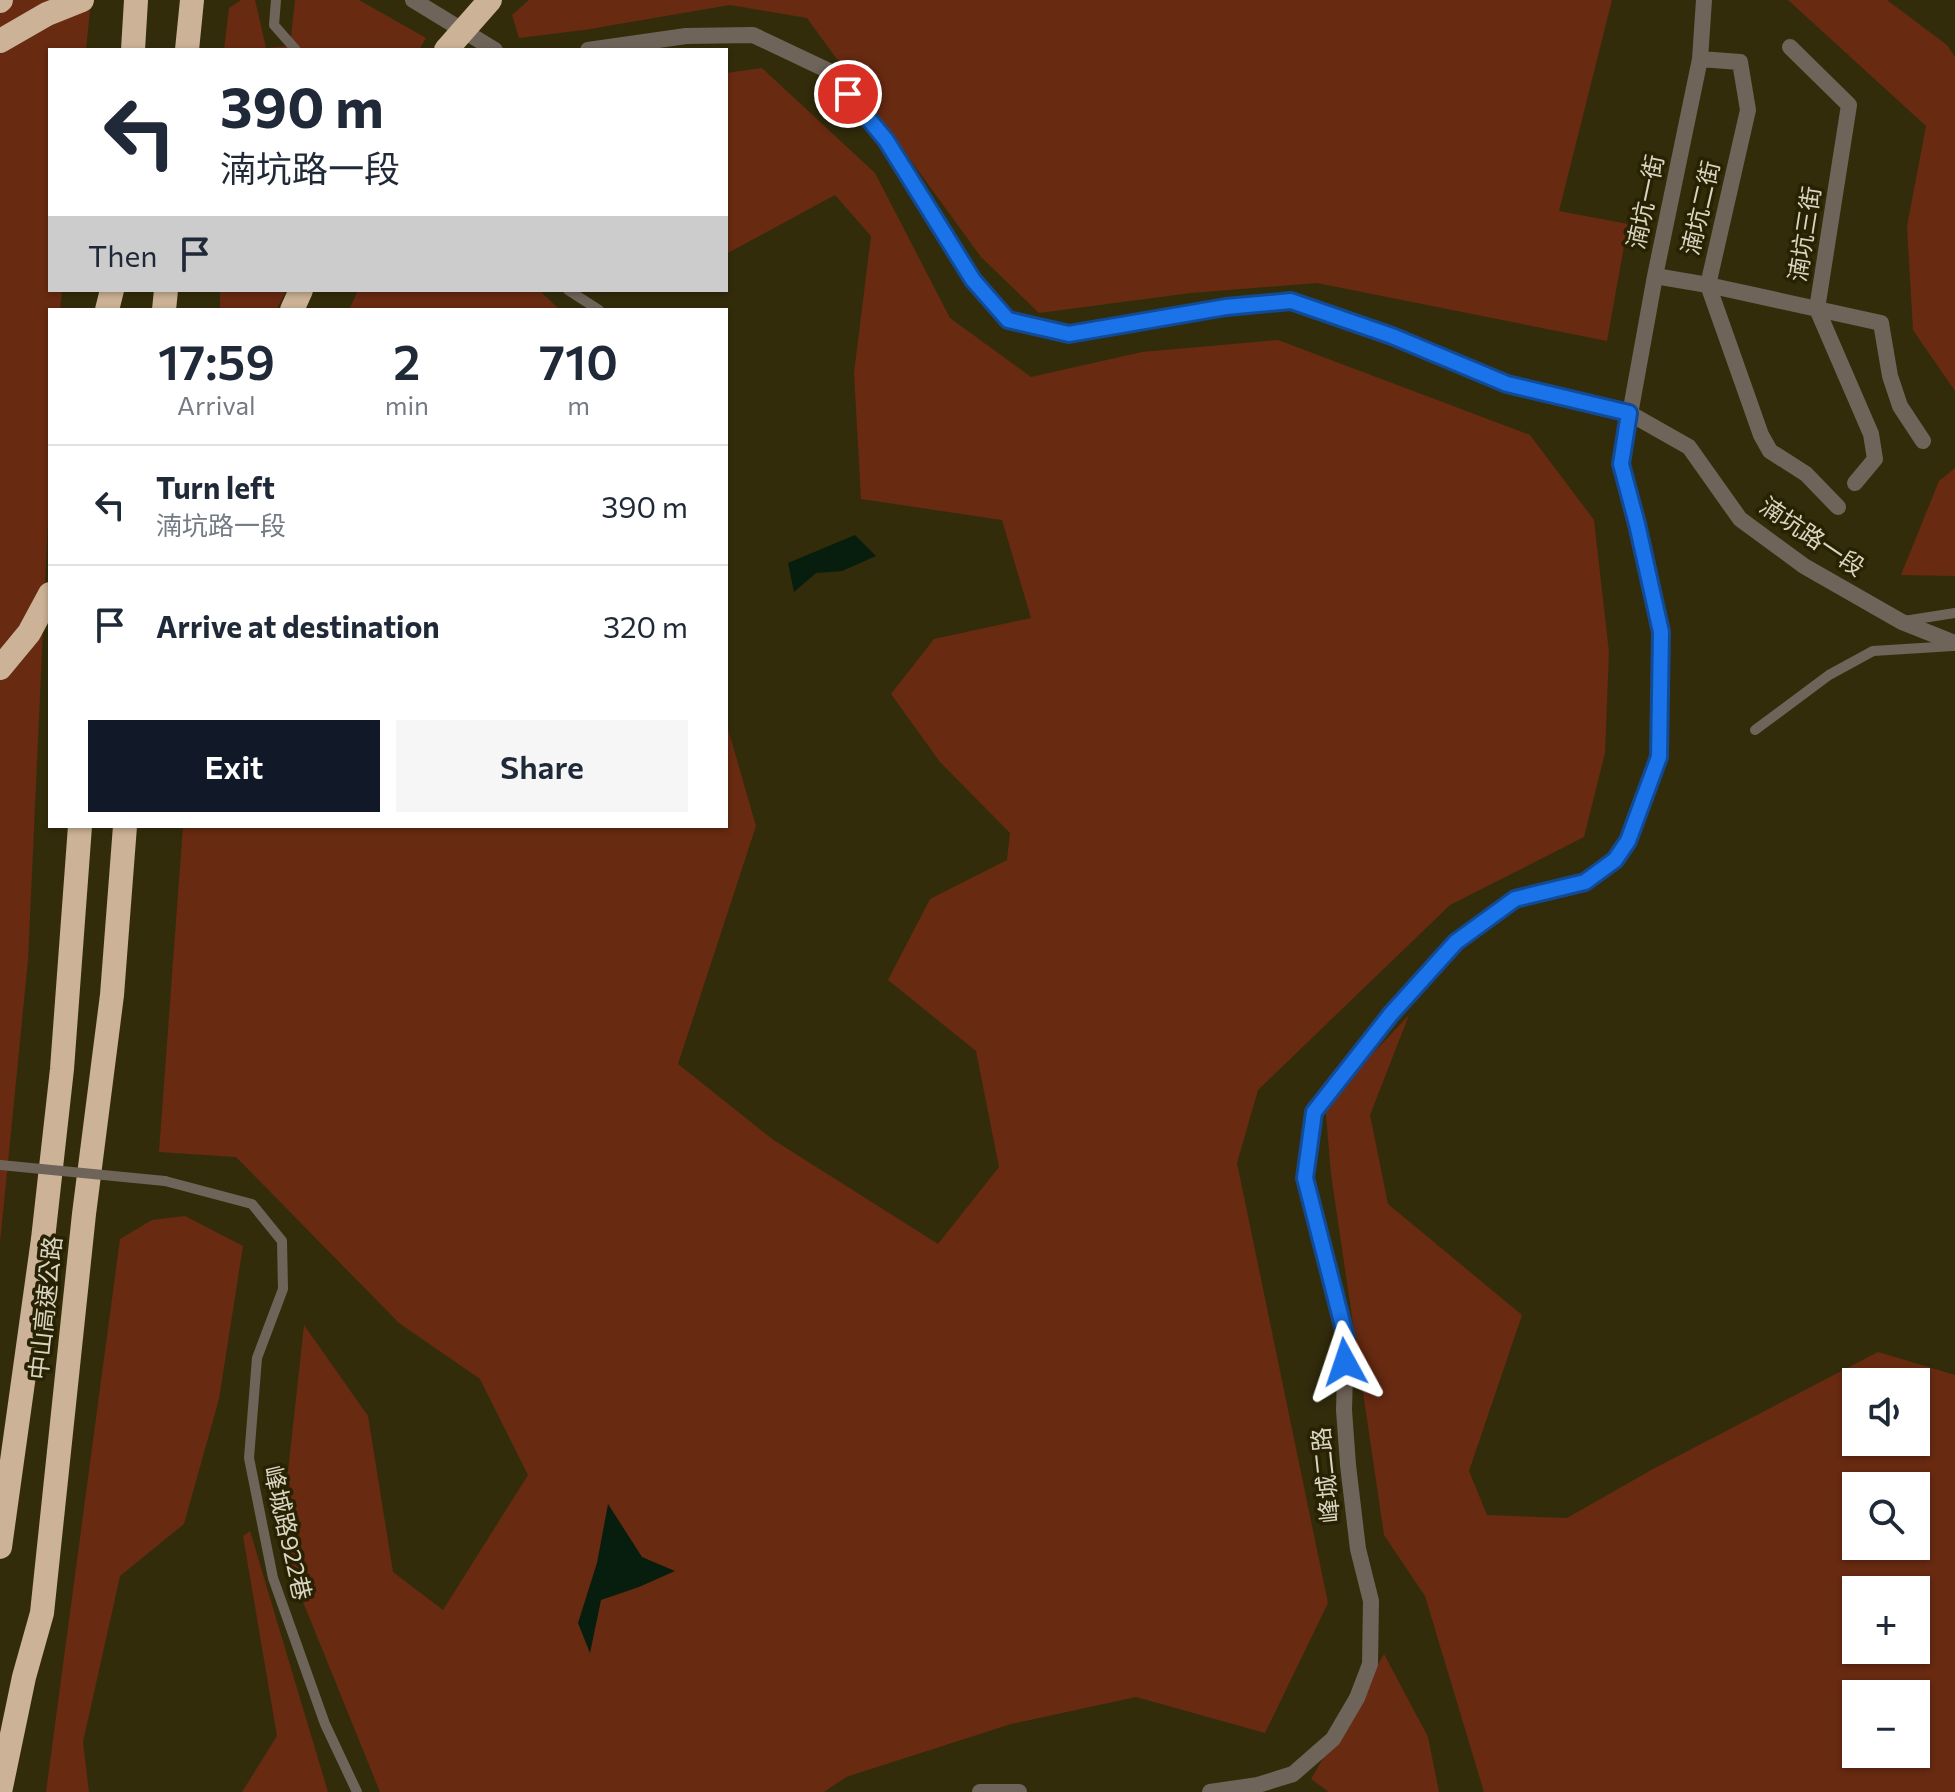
<!DOCTYPE html>
<html lang="en">
<head>
<meta charset="utf-8">
<style>
  :root { --surface:#fff; --page:#f6f6f7; --text:#1f2937; --muted:#747a83; --line:#e0e1e3; --accent:#111827 }
  body { margin:0; font-family:Commissioner,"Noto Sans TC",sans-serif; background:var(--page); color:var(--text); height:100vh; display:flex; flex-direction:column; font-size:30px; white-space:nowrap }
  * { box-sizing:border-box; margin:0 }
  p { font-size:26px; color:var(--muted) }
  .icon { flex:none; width:44px; height:44px; fill:none; stroke:currentColor; stroke-width:2; stroke-linecap:round; stroke-linejoin:round }
  .map { position:relative; flex:1; overflow:hidden }
  .details { position:absolute; left:48px; top:308px; width:680px; height:520px; display:flex; flex-direction:column; background:var(--surface); border-radius:0px; box-shadow:0 2px 6px #0004 }
  .details>* { flex:none }
  .banner { position:absolute; left:48px; top:48px; width:680px; height:244px; border-radius:0px; box-shadow:0 2px 6px #0004; background:#fff; color:var(--text); overflow:hidden }
  .tools { position:absolute; left:1842px; top:1368px; display:grid; gap:16px }
  .tools a { display:grid; place-items:center; width:88px; height:88px; border-radius:0px; background:var(--surface); box-shadow:0 2px 6px #0004; font-size:40px }
  .pin { position:absolute; display:grid; place-items:center; width:68px; height:68px; color:#fff; margin:-34px; border:4px solid #fff; border-radius:50%; box-shadow:0 2px 8px #0007 }
  .me { position:absolute; width:88px; margin:-44px; rotate:355deg; stroke-linejoin:round; filter:drop-shadow(0 0 6px #0008) }
  .turn { display:flex; align-items:center; gap:28px; height:168px; padding:0 40px; font-size:36px }
  .turn .icon { width:104px; height:104px; stroke-width:2.5 }
  .turn b { display:block; font-size:56px; line-height:68px }
  .then { display:flex; align-items:center; height:76px; padding:0 40px; background:#0003; gap:16px; font-size:30px }
  .eta { display:flex; justify-content:space-evenly; align-items:center; height:136px; text-align:center }
  .eta b { font-size:48px; font-weight:600; line-height:56px }
  .primary-button { display:flex; gap:16px; margin-top:auto; padding:16px 40px }
  .primary-button a { flex:1; height:92px; border-radius:0px; background:var(--accent); color:#fff; font-size:32px; font-weight:600; line-height:92px; text-align:center }
  .primary-button a+a { background:var(--page); color:var(--text) }
  ul { padding:0; list-style:none }
  li { display:flex; align-items:center; gap:24px; height:120px; padding:0 40px; border-top:2px solid var(--line) }
  li div { flex:1 }
  li b { display:block; font-size:30px }
  li em { font-style:normal }
  .map>svg:first-child { display:block }
  .green { fill:#682a11; fill-rule:evenodd }
  .water { fill:#071d0d }
  .lines { fill:none; stroke-linecap:round; stroke-linejoin:round }
  .service { stroke:#6f6459; stroke-width:10 }
  .minor { stroke:#6f6459; stroke-width:16 }
  .motorway { stroke:#ccb296; stroke-width:24 }
  .service-bridge { stroke:#6f6459; stroke-width:10 }
  .motorway-bridge { stroke:#ccb296; stroke-width:24 }
  .route-casing { stroke:#114b97; stroke-width:20 }
  .route { stroke:#1a73e8; stroke-width:14 }
  .labels { text-anchor:middle; stroke-width:7; stroke-linejoin:round; paint-order:stroke }
  .street-label { font-size:24px; fill:#d9d5c3; stroke:#292202 }
</style>
</head>
<body>
<div class="map">
<svg width="1955" height="1792" viewBox="0 0 1955 1792">
  <rect width="100%" height="100%" fill="#332c0b"/>
  <path class="green" d="M0,0h91l-5,50h-36v240h12l-2,20h-10v166l-22,484 -28,283z
    M241,0h14l11,48 24,-2 5,-46h64l67,38 -7,12h-195l5,-42z
    M529,0h1083l-53,211 69,13 -21,117 -290,-58 -126,10 -152,20 -58,-56 -174,-239 -77,-13 -146,25 -65,8 -7,-23z
    M1788,0h99l60,45 8,12v334l-42,-61 -6,-104 19,-100z
    M762,68l113,105 75,145 81,59 111,-25 136,-12 252,95 64,85 15,132 -4,101 -21,84 -134,68 -192,185 -21,73 91,440 -63,130 -129,-36 -125,27 -165,53 -22,15h-444l-100,-247 24,-220 64,91 25,156 50,38 85,-135 -48,-96 -81,-56 -163,-166 -77,-5 24,-326h543v-104l30,104 -78,238 94,75 166,105 61,-77 -23,-116 -88,-71 42,-81 77,-39 3,-27 -70,-71 -49,-68 43,-55 97,-21 -29,-98 -141,-21 -7,-126 17,-137 -36,-41 -109,59v-181z
    M220,290h67l-11,20h-56z
    M358,290h181l21,20h-211z
    M1955,468v108l-54,-1 38,-94z
    M1409,1015l-39,100 18,89 134,111 -53,156 18,44 80,3 86,-49 225,-117 77,23v417h-471l-59,-196 -41,-61 -53,-361 -6,-70zM1856,1382h60v60h-60zM1856,1486h60v60h-60zM1856,1590h60v60h-60zM1856,1694h60v60h-60z
    M185,1216l58,30 -24,153 -35,125 -64,52 -37,166 6,50h-43l74,-553 32,-19z
    M250,1531l78,261h-86l35,-56 -34,-200z
    M1384,1654l44,83 11,55h-110l-18,-13z"/>
  <path class="water" d="M855,535l21,21 -34,15 -26,2 -22,19 -6,-29z
    M608,1504l34,53 33,14 -36,16 -38,13 -11,53 -12,-30 19,-60z"/>
  <g class="lines">
    <path class="service" d="M276,0l-2,25 22,25
      M568,290l31,20
      M1904,621l51,-8
      M1755,730l74,-55 44,-24 80,-5
      M165,1181l87,23 30,37 1,48 -26,69 -8,100 24,120 52,146 32,68"/>
    <path class="minor" d="M413,0l82,50
      M1790,47l59,58 -32,204 54,125 4,25 -20,24
      M588,50l98,-14 67,-1 76,36 57,69 87,140 35,40 61,14 157,-27 65,-6 101,35 115,48 122,29 60,34 51,72 64,47 98,56 53,21
      M1700,59l40,3 8,48 -40,175 53,150 9,16 36,23 32,33
      M1655,276l53,9 173,38 9,53 10,30 23,35
      M980,1792h39
      M1210,1792l48,-7 35,-11 40,-35 24,-41 13,-34 1,-63 -13,-52 -10,-84 -4,-55 2,-72 -41,-160 9,-66 77,-98 65,-72 59,-43 70,-17 30,-22 13,-19 31,-84 2,-125 -24,-108 -16,-60 34,-188 45,-217 4,-59"/>
    <path class="motorway" d="M0,1l1,-1
      M0,41l47,-27 35,-14
      M133,50l3,-50
      M187,50l5,-50
      M107,310l5,-20
      M164,310l2,-20
      M292,310l9,-20
      M0,668l29,-35 21,-39
      M0,1547l43,-308 19,-170 18,-243
      M0,1792l24,-115 18,-64 42,-399 28,-219 13,-169"/>
    <path class="service-bridge" d="M0,1165l165,16"/>
    <path class="motorway-bridge" d="M446,50l44,-50"/>
  </g>
  <g class="lines">
    <g class="route-casing">
      <path id="route" d="M848,94l38,46 87,140 35,40 61,14 157,-27 65,-6 101,35 115,48 122,29 -8,51 16,60 24,108 -2,125 -31,84 -13,19 -30,22 -70,17 -59,43 -65,72 -77,98 -9,66 41,160 -1,24"/>
    </g>
    <use href="#route" class="route"/>
  </g>
  <g class="labels">
    <g class="street-label">
      <text transform="translate(1646 202) rotate(-78)" y="8">湳坑一街</text>
      <text transform="translate(1701 208) rotate(-77)" y="8">湳坑二街</text>
      <text transform="translate(1805 234) rotate(-81)" y="8">湳坑三街</text>
      <text transform="translate(1812 537) rotate(34)" y="8">湳坑路一段</text>
      <text transform="translate(46 1308) rotate(-84)" y="8">中山高速公路</text>
      <text transform="translate(1326 1475) rotate(-96)" y="8">峰城二路</text>
      <text transform="translate(287 1533) rotate(77)" y="8">峰城路922巷</text>
    </g>
  </g>
</svg>
<div class="tools">
<a><svg class="icon" aria-label="sound" viewBox="0 0 24 24"><path d="M4 9h4l5-4v14l-5-4H4zM17 9q2 3 0 6"/></svg></a>
<a><svg class="icon" aria-label="search" viewBox="0 0 24 24"><circle cx="10" cy="10" r="6"/><path d="M15 15l6 6"/></svg></a>
<a>+</a>
<a>−</a>
</div>
<div class="pin" style="left:848px;top:94px;background:#d93025"><svg class="icon" aria-label="arrive" viewBox="0 0 24 24"><path d="M6 21V4h12l-3 4 3 4H6"/></svg></div>
<svg class="me" style="left:1345px;top:1362px" viewBox="-20 -20 40 40"><path d="M0-17L14 15 0 8-14 15z" fill="#1a73e8" stroke="#fff" stroke-width="4"/></svg>
<div class="banner">
<div class="turn"><svg class="icon" aria-label="left" viewBox="0 0 24 24"><path d="M17 20v-9H6M10 6l-5 5 5 5"/></svg><div><b>390 m</b>湳坑路一段</div></div>
<div class="then">Then<svg class="icon" aria-label="arrive" viewBox="0 0 24 24"><path d="M6 21V4h12l-3 4 3 4H6"/></svg></div>
</div>
<section class="details">
<div class="eta">
<div><b>17:59</b><p>Arrival</p></div>
<div><b>2</b><p>min</p></div>
<div><b>710</b><p>m</p></div>
</div>
<ul>
<li><svg class="icon" aria-label="left" viewBox="0 0 24 24"><path d="M17 20v-9H6M10 6l-5 5 5 5"/></svg><div><b>Turn left</b><p>湳坑路一段</p></div><em>390 m</em></li>
<li><svg class="icon" aria-label="arrive" viewBox="0 0 24 24"><path d="M6 21V4h12l-3 4 3 4H6"/></svg><div><b>Arrive at destination</b></div><em>320 m</em></li>
</ul>
<div class="primary-button"><a>Exit</a><a>Share</a></div>
</section>
</div>
</body>
</html>
